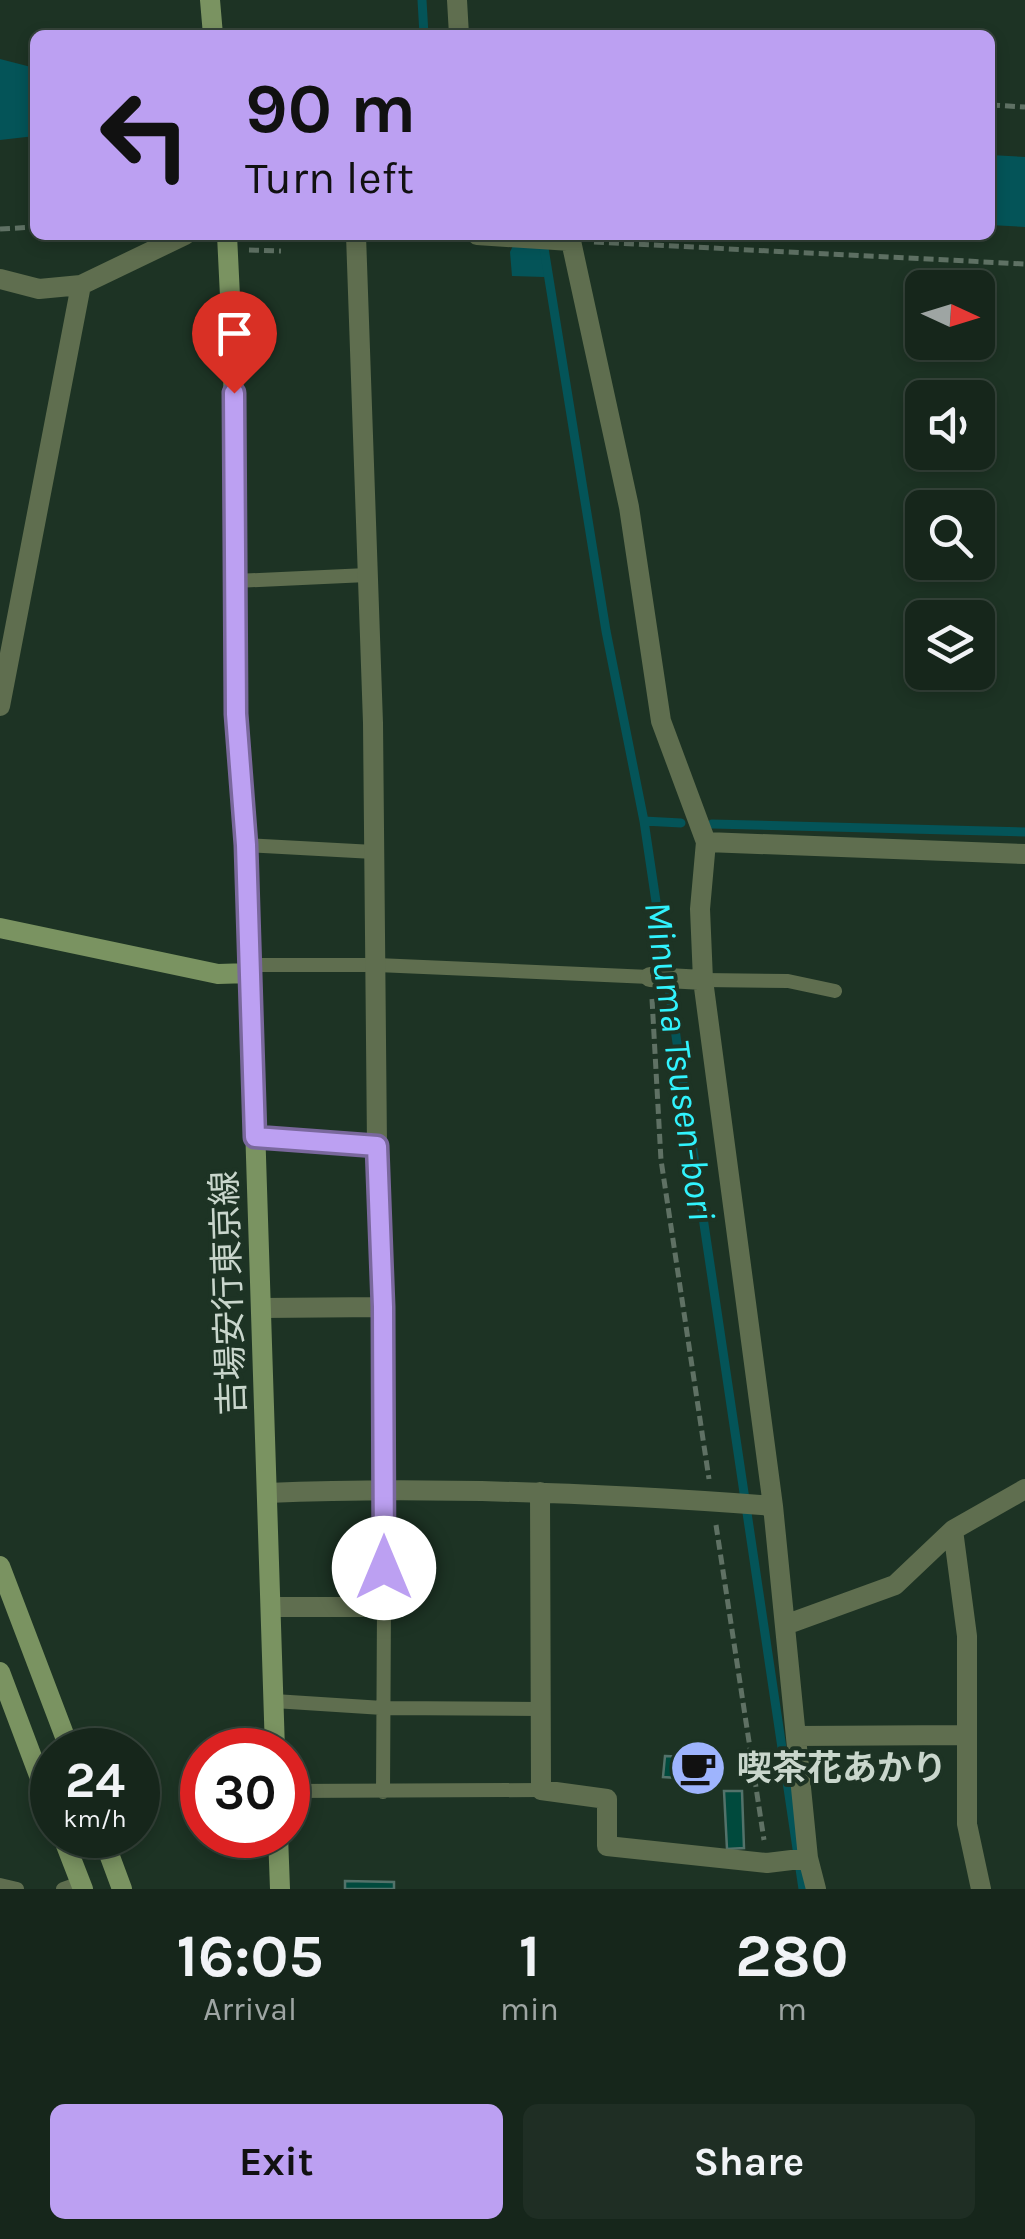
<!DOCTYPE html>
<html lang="en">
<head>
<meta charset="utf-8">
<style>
  :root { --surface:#16261b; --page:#1f2e24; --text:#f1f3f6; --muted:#9ea5a3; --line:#35433a; --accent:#bca0f2 }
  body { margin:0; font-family:Karla,"Noto Sans JP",sans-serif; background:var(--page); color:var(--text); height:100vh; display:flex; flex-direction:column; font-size:38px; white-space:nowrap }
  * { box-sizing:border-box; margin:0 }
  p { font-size:32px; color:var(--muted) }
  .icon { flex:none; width:55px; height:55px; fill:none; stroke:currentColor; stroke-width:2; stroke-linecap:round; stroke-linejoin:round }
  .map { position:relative; height:1889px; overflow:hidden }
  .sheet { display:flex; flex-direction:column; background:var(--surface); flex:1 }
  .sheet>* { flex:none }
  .hud { position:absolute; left:30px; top:30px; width:965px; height:210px; border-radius:15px; box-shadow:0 5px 15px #0003,0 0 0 2px var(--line); background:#bca0f2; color:#111; overflow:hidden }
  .needle { width:65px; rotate:94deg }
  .controls { position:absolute; left:905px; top:270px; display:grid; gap:20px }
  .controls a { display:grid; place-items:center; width:90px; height:90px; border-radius:15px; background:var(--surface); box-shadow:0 5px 15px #0003,0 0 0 2px var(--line); font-size:50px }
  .speed { position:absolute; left:30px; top:1728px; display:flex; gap:20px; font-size:50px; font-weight:700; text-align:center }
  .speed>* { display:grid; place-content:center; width:130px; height:130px; border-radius:50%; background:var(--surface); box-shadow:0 5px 15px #0003,0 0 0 2px var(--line); line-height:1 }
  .speed small { font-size:25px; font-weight:400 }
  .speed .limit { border:15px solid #d22; background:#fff; color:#111 }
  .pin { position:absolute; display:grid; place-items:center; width:85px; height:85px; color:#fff; margin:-102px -42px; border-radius:50% 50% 50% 0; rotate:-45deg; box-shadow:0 0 10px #0007 }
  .pin .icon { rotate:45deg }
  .me { position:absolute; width:110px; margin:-55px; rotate:0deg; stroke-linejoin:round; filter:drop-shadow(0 0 8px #0008) }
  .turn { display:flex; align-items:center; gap:35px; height:210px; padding:0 50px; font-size:45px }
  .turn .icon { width:130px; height:130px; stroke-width:2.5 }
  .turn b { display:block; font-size:70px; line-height:85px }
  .eta { display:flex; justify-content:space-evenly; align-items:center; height:170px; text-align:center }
  .eta b { font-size:60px; font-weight:700; line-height:70px }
  .button { display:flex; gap:20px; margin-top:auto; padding:20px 50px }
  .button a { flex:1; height:115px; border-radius:15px; background:var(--accent); color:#111; font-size:40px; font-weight:700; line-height:115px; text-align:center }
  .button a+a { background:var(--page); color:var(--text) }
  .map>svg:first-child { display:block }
  .water { fill:#045458 }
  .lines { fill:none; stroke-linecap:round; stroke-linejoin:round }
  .stream { stroke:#045458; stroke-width:9 }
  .building { fill:#004a3d; stroke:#53726a; stroke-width:2.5 }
  .path { stroke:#5f7164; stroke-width:5; stroke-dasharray:10 5; stroke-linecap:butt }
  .lane { stroke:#5f6e4f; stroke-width:14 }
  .street { stroke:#5f6e4f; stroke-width:20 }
  .secondary { stroke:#7a9361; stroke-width:20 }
  .route-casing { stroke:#7a689d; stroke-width:25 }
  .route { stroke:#bca0f2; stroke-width:18 }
  .labels { text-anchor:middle; stroke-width:8; stroke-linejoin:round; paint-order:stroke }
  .street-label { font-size:35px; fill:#c9d6cc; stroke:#1d3324 }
  .poi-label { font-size:35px; font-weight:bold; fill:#c9d6cc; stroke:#1d3324; text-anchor:start }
  .water-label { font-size:38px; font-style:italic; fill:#31f3fd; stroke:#1d3324 }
</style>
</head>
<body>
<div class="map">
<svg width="1025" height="1889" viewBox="0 0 1025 1889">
  <rect width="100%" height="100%" fill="#1d3324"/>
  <path class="water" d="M0,59l35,9v68l-35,4z
    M990,155l35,2v70l-35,-2z
    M518,235h27l-1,42 -32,-1 -2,-24z"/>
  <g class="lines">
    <path class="stream" d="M422,0l2,35
      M543,242l63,389 38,190 159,1068
      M644,821l37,2
      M712,824l313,8"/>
  </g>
  <path class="building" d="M665,1756l46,2 -1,22 -47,-3z
    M724,1791h18l2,57 -17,1z
    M345,1881l49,1v7h-49z"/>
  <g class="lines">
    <path class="path" d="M990,105l35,2
      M0,229l35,-2
      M594,242l431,22
      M249,250l32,1
      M652,999l9,161 48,319
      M716,1525l48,315"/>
    <path class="lane" d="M235,581l132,-6
      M246,845l128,7
      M250,965h127l273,12
      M703,980l85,1 47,10
      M274,1701l109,7 157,1
      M288,1791l253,-1
      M383,1792l1,-185
      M0,1885l17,4
      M63,1889l17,-6"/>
    <path class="street" d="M457,0l2,35
      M477,235l94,6 58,266 32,214 45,121 -6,67 3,71 70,526 35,352 8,31
      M0,279l39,10 42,-4 104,-50
      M0,706l81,-421
      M706,842l319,12
      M650,977l53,3
      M255,1137l122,9
      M261,1308l122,-1
      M540,1492l1,298 66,9v47l160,17 41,-5
      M267,1493c169,-7 337,0 506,13
      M953,1530l14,106v188l14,65
      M272,1607h112l-1,-300 -6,-161 -4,-423 -17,-488
      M785,1625l110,-40 58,-55 72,-41
      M796,1736l170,-1"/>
    <path class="secondary" d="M210,0l3,35
      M227,235l6,123 4,357 9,130 29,905
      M0,928l218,46 32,-1
      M0,1566l70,184
      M0,1672l52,138
      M62,1835l21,54
      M102,1835l20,54
      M278,1835l2,54"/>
  </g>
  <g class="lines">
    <g class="route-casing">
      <path id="route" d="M234,393l2,321 10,131 9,292 122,9 6,161 1,261"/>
    </g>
    <use href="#route" class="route"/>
  </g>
  <defs>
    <g id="cafe-disc" transform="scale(2.875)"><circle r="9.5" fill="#9eb4fd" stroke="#1d3324"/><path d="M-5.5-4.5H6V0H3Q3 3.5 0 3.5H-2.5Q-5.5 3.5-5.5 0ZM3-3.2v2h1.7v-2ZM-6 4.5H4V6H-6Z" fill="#111"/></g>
  </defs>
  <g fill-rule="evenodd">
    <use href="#cafe-disc" x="698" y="1768"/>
  </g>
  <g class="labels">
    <g class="street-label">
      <text transform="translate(228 1293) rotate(-92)" y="12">吉場安行東京線</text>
    </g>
    <g class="poi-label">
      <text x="737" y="1780">喫茶花あかり</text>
    </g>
    <g class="water-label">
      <text transform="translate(680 1061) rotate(82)" y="13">Minuma Tsusen-bori</text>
    </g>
  </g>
</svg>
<div class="controls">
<a><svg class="needle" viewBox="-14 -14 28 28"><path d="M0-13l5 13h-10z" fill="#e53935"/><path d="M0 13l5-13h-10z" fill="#9ea5a3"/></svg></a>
<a><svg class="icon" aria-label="sound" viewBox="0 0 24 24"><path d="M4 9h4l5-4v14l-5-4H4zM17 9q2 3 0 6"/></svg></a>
<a><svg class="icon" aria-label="search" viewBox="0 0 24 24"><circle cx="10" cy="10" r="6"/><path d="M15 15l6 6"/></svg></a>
<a><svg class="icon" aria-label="layers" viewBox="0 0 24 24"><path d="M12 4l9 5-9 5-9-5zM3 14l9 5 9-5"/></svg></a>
</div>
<div class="speed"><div>24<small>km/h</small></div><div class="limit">30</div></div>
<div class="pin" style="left:234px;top:393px;background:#d93025"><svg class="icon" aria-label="arrive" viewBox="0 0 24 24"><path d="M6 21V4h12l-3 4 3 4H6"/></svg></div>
<svg class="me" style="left:384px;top:1568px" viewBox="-20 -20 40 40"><circle r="19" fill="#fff"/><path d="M0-13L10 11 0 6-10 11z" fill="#bca0f2"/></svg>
<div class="hud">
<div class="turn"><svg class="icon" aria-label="left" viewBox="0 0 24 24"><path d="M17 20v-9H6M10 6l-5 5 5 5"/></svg><div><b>90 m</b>Turn left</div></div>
</div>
</div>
<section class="sheet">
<div class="eta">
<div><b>16:05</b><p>Arrival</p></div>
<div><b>1</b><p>min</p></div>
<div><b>280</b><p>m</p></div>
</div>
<div class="button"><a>Exit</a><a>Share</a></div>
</section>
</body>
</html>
